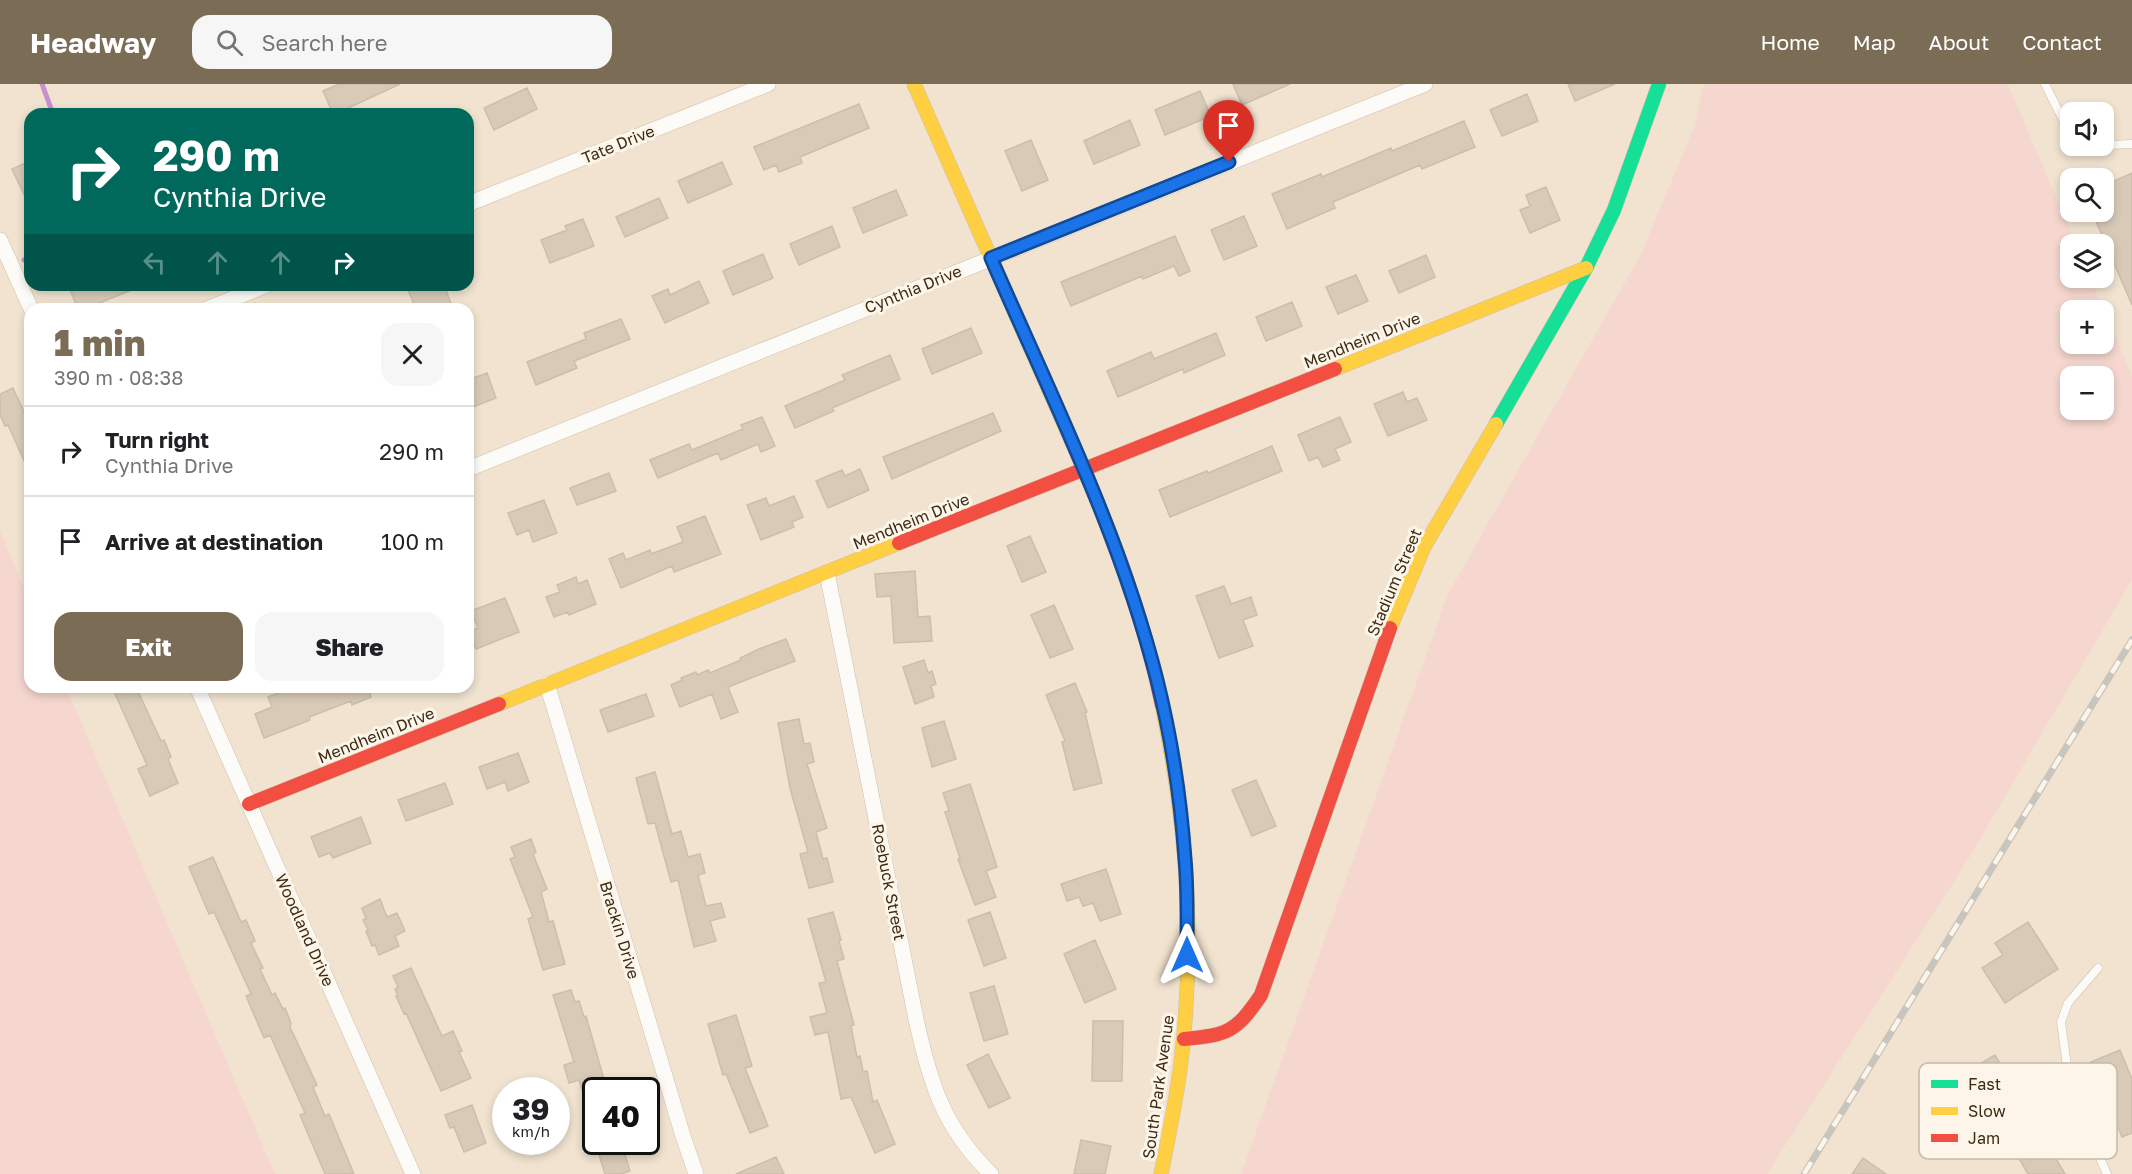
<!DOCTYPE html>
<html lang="en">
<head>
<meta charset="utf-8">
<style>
  :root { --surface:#fff; --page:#f6f6f6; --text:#202124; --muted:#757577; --line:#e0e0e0; --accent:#7b6c56 }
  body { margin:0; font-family:"Golos Text",sans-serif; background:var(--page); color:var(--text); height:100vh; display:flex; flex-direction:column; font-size:22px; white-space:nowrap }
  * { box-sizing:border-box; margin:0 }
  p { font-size:20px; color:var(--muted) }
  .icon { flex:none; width:33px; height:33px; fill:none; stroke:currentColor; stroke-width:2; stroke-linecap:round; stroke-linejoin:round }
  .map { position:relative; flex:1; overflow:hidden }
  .details { position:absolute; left:24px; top:219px; width:450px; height:390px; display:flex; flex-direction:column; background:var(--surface); border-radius:18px; box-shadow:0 3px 9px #0003 }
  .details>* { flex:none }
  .top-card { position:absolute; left:24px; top:24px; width:450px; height:183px; border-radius:18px; box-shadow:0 3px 9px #0003; background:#00695c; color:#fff; overflow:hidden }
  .fabs { position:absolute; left:2060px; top:18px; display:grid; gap:12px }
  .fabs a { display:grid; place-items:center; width:54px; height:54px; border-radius:12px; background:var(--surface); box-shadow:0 3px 9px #0003; font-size:30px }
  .speed { position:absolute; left:492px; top:993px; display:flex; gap:12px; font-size:30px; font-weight:700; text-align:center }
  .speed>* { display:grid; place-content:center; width:78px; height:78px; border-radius:50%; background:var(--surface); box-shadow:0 3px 9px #0003; line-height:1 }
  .speed small { font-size:15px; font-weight:400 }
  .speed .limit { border:3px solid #111; border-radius:9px; background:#fff; color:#111 }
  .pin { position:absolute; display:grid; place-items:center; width:51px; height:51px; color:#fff; margin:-62px -26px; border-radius:50% 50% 50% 0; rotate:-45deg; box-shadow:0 0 6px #0007 }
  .pin .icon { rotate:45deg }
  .me { position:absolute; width:66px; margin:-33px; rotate:0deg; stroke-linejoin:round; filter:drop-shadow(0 0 4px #0008) }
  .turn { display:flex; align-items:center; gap:21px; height:126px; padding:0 30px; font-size:27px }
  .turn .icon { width:78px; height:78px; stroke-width:2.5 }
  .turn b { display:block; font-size:42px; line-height:51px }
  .lanes { display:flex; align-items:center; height:57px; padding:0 30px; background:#0003; justify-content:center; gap:30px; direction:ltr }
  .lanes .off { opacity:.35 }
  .round { display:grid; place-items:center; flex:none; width:63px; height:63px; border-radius:18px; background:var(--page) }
  .headline { display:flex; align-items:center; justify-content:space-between; height:102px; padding:0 30px }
  h1 { font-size:36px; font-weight:800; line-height:45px; color:var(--accent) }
  .cta { display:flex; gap:12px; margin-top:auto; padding:12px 30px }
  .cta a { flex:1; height:69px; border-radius:18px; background:var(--accent); color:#fff; font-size:24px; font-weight:800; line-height:69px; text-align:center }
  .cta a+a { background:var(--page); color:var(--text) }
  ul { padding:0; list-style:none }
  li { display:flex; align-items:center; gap:18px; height:90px; padding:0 30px; border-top:2px solid var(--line) }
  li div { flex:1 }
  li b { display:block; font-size:22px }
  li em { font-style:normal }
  header { display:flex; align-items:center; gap:36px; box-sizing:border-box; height:84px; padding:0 30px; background:var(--accent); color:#fff }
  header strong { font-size:28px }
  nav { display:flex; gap:33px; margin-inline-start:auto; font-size:21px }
  .search { width:420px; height:54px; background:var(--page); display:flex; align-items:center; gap:15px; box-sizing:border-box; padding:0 21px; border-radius:18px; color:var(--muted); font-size:22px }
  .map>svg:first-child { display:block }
  .green { fill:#f5d7cf; fill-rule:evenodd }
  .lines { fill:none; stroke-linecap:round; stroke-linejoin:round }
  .stream { stroke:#c98fd2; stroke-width:5 }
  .building { fill:#d8cab7; stroke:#ccbeab; stroke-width:1.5 }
  .lane-casing { stroke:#cdbfab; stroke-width:9 }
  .street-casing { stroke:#cdbfab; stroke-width:16 }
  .fast-casing { stroke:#cdbfab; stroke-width:15 }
  .slow-casing { stroke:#cdbfab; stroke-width:15 }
  .jam-casing { stroke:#cdbfab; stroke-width:15 }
  .lane { stroke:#fdfbf8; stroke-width:8 }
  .street { stroke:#fdfbf8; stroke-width:15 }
  .fast { stroke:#16e098; stroke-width:14 }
  .slow { stroke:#ffcf43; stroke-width:14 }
  .jam { stroke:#f24e42; stroke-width:14 }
  .rail-casing { stroke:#c8c4be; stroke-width:7 }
  .rail { stroke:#fef5ea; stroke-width:4.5; stroke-dasharray:14; stroke-linecap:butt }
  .route-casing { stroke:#114b97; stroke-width:15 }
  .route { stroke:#1a73e8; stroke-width:10 }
  .labels { text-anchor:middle; stroke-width:6; stroke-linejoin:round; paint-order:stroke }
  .street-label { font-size:16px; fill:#3b2c14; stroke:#fef5ea }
  .key { fill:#fef5ea; stroke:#c4b9aa; stroke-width:1.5 }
  .key-label { font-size:16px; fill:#3b2c14 }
</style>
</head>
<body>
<header>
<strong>Headway</strong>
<div class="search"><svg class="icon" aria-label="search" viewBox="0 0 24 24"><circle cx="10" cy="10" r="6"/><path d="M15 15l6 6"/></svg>Search here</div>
<nav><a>Home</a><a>Map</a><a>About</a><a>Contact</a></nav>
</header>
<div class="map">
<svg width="2132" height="1090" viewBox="0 0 2132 1090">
  <rect width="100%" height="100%" fill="#f1e3d0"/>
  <path class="green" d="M1704,0h304l68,160h-6v34h20l42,98v204l-163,278 -202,316h-526l207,-580 193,-340 53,-127zM2070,226h33v34h-33zM2070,292h33v34h-33z
    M0,447l30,71v85h36l209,487h-275z"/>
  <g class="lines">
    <path class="stream" d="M42,0l11,30
      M24,176l6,-3"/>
  </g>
  <path class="building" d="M339,0h61l-54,25 2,5h-15l-10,-23z
    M1233,0h57l-48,21z
    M1568,0h47l-40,17z
    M527,4l10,21 -43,21 -10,-22z
    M1200,7l11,25 -46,19 -10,-25z
    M1527,10l11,27 -36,15 -12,-26z
    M859,20l10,24 -69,29 2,6 -23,9 -3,-7 -12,5 -10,-23z
    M1130,36l10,25 -46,19 -10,-23z
    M1464,37l11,26 -53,22 -2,-4 -87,37 2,6 -48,21 -15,-35 49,-20 1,3 69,-29 1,3z
    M1031,56l17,40 -26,11 -17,-40z
    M30,77v46l-18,-38z
    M722,78l10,22 -44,19 -10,-22z
    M2132,89v132l-40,-93h11v-26z
    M1546,103l14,33 -30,13 -10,-23 10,-4 -4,-11z
    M896,106l11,25 -44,18 -10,-25z
    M659,114l9,20 -43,19 -9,-20z
    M1244,132l13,30 -33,14 -13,-30z
    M583,135l11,27 -44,17 -9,-23 26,-10 -2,-4z
    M832,142l8,21 -41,18 -9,-21z
    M1175,152l15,35 -11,5 -5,-10 -31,13 -1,-3 -71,30 -10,-24z
    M763,170l10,24 -40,17 -10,-24z
    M1426,171l9,22 -36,16 -10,-22z
    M1356,191l12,26 -30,13 -12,-27z
    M699,197l10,22 -44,20 -13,-27 16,-7 2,6z
    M68,201h74v1l-58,23h-6z
    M406,201h38l9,24h-37z
    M1292,218l10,24 -36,15 -10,-24z
    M621,235l9,20 -56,22 3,7 -41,17 -9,-23 59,-23 -2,-6z
    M971,244l11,25 -50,21 -10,-25z
    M1216,249l9,22 -41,18 -1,-4 -65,28 -11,-26 44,-19 3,7z
    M890,271l10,24 -68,29 2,3 -39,17 -10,-22 60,-26 -3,-5z
    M487,289l9,25 -28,11v-29z
    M13,304l17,37v49l-22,-49 -3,1 -5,-11v-21z
    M1403,308l4,10 10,-4 10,22 -39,16 -14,-32z
    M993,329l8,18 -109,48 -9,-22z
    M762,333l13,29 -14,6 -3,-8 -37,16 -3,-7 -60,25 -8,-18 39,-16 3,6 51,-21 -2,-4z
    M1340,333l11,25 -16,7 5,11 -17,7 -5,-10 -9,4 -11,-26z
    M1272,362l10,25 -112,46 -11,-27 48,-19 1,2z
    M860,385l9,21 -41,18 -12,-27 26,-11 3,6z
    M609,389l7,18 -39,14 -7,-17z
    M794,412l9,21 -11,5 2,5 -33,13 -14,-35 19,-7 3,8z
    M544,416l13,33 -24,9 -4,-12 -12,5 -9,-22z
    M705,432l16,38 -47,18 -2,-6 -51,22 -12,-29 14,-6 3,7 24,-10 1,4 32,-12 -6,-15z
    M1030,452l16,36 -24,10 -15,-36z
    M915,487l3,46 12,-1 2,25 -38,2 -3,-47 -14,1 -2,-23z
    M576,493l2,7 9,-4 9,24 -27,11 -1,-3 -14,5 -8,-20 14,-5 -3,-7z
    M1224,502l7,18 20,-7 6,18 -14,5 10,26 -34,12 -23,-62z
    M505,514l14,34 -43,17 -8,-17 10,-4 -7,-17z
    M1054,521l19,44 -23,9 -19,-43z
    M786,555l9,22 -67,26 10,25 -17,7 -9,-25 -32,13 -9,-22 11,-5 -1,-2 15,-6 1,3 11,-5 2,3 31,-13 -1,-2 19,-9z
    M924,576l4,13 4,-2 4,13 -5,2 3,11 -19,7 -12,-37z
    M1075,599l12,29 -2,1 17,70 -28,7 -12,-48 3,-1 -19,-46z
    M112,603h24l25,54 3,-1 7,17 -3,2 10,24 -28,13 -12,-27 9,-4z
    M294,603h90v1l-14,5 1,4 -19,8 -1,-4 -42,16 1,3 -46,18 -9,-24 17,-7 -4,-10z
    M646,610l8,22 -46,16 -8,-22z
    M799,635l5,25 6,-1 4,19 -7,2 20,64 -11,4 7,27 4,-1 6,24 -24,6 -9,-34 8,-2 -18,-64 -12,-65z
    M944,637l12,38 -24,8 -10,-39z
    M518,669l11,29 -21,9 -3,-9 -18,7 -8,-22z
    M655,688l17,62 9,-3 7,26 12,-3 5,19 -7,2 8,31 15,-3 4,14 -15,4 6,20 -22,6 -16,-67 -7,2 -16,-59 -7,1 -12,-46z
    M1256,696l20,46 -24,10 -20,-46z
    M445,699l8,21 -47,17 -8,-21z
    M970,700l27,83 -11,4 10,26 -21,8 -17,-46 2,-1 -15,-46 4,-1 -6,-18z
    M361,733l10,26 -38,15 -3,-5 -11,4 -8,-20z
    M531,755l5,13 -3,2 14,35 -6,3 8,30 4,-1 12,43 -22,6 -15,-51 5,-2 -23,-58 5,-2 -4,-10z
    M213,773l28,65 5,-2 9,21 -4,2 12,25 -3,1 12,26 3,-2 8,16 2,-1 6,15 -1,4 27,58 -4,2 12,29 4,-2 25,60h-29l-25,-59 5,-2 -35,-78 -6,3 -18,-42 5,-2 -37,-82 -5,2 -20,-47z
    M1106,785l15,45 -21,7 -7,-18 -10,3 -4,-9 -12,4 -6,-17z
    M380,815l7,18 10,-4 8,18 -10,5 4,10 -20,9 -4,-10 -3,1 -6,-15 2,-1 -5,-10 3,-1 -4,-11z
    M833,828l8,28 -2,1 5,18 -7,2 17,64 -3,1 6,31 3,-1 3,16 4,-1 6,31 4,-2 18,44 -20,9 -24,-56 -10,2 -13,-67 -13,3 -5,-18 17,-4 -8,-30 7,-1 -18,-63z
    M990,828l16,46 -22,8 -16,-46z
    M2028,838l30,47 -53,34 -23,-35 21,-13 -8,-12z
    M1095,856l21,49 -31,14 -21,-49z
    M411,884l31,68 11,-5 9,20 -3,1 12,26 -30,13 -35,-78 -2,1 -8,-18h2l-3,-7 3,-2 -5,-11z
    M994,902l14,48 -24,7 -14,-48z
    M571,906l4,12 4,-1 5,16 2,-1 21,74h-11v32h-4l-13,-42 -10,3 -5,-18 10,-3 -21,-67z
    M736,931l16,51 -7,2 23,58 -18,7 -24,-59 -3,1 -15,-51z
    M1093,937h30l-1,60h-30z
    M2120,966l12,29v54l-10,4 -31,-75z
    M988,970l22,44 -21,10 -22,-43z
    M1995,971l70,119h-37l-60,-103z
    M472,1021l14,38 -22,9 -10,-25 -4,1 -5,-13z
    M1081,1056l30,6 -6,28h-31z
    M595,1058h26l9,29 -9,3h-16z
    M776,1073l8,17h-48z
    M1863,1074l23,16h-34z"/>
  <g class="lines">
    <g class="lane-casing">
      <path id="lane" d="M2045,0l25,50
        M2089,62l43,-2
        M2098,884l-30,35 -7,19 6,44 10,39 30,69"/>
    </g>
    <g class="street-casing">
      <path id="street" d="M468,120l300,-120
        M0,156l31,69
        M207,225l60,-24
        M468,385l957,-385
        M827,489l89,446c14,64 27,108 75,155
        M547,600l136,452 13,38
        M197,603l216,487"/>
    </g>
    <g class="fast-casing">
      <path id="fast" d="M1496,340l90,-156 28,-58 45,-126"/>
    </g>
    <g class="slow-casing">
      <path id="slow" d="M914,0l157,356
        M1335,285l251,-101
        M1390,544l34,-81 72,-123
        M499,620l400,-161
        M1161,1090c8,-40 17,-80 21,-121 13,-115 4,-234 -20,-348"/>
    </g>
    <g class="jam-casing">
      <path id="jam" d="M1071,356c38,86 72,173 91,265
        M899,459l436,-174
        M249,720l250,-100
        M1184,955c44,-4 52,-7 77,-44l129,-367"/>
    </g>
    <use href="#lane" class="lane"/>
    <use href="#street" class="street"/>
    <use href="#fast" class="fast"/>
    <use href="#slow" class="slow"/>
    <use href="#jam" class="jam"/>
    <g class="rail-casing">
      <path id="rail" d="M1804,1090l328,-534"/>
    </g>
    <use href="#rail" class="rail"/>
  </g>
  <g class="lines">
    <g class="route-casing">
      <path id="route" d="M1187,871c0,-32 1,-64 -2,-96 -4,-57 -14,-123 -28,-179 -37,-147 -106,-284 -166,-422l238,-96"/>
    </g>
    <use href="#route" class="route"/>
  </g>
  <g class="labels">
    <g class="street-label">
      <text transform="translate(618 60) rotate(-22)" y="6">Tate Drive</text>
      <text transform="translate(913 205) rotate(-22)" y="6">Cynthia Drive</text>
      <text transform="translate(1362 256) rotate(-22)" y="6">Mendheim Drive</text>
      <text transform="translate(911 437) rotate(-22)" y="6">Mendheim Drive</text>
      <text transform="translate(1394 498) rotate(-67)" y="6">Stadium Street</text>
      <text transform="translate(376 651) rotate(-22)" y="6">Mendheim Drive</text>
      <text transform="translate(889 798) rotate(79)" y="6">Roebuck Street</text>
      <text transform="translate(305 846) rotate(66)" y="6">Woodland Drive</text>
      <text transform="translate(620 846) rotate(73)" y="6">Brackin Drive</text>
      <text transform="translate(1158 1003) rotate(-82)" y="6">South Park Avenue</text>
    </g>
  </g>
  <rect x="1919" y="979" width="198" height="96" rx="9" class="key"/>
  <rect x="1931" y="996" width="27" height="8" fill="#16e098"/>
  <rect x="1931" y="1023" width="27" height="8" fill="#ffcf43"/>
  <rect x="1931" y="1050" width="27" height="8" fill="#f24e42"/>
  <g class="key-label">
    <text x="1968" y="1006">Fast</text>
    <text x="1968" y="1033">Slow</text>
    <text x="1968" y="1060">Jam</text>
  </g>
</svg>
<div class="fabs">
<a><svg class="icon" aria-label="sound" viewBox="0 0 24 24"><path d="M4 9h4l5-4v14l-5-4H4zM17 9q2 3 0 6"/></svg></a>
<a><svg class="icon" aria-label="search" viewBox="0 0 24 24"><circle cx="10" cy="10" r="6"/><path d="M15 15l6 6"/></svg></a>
<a><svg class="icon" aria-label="layers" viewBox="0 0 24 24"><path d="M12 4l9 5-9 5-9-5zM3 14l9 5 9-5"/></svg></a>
<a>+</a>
<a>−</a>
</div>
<div class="speed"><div>39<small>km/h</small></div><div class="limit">40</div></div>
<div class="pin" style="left:1229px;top:78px;background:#d93025"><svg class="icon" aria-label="arrive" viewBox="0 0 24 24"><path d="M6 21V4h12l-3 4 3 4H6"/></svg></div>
<svg class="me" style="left:1187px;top:871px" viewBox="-20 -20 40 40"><path d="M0-17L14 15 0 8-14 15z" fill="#1a73e8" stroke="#fff" stroke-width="4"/></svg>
<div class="top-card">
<div class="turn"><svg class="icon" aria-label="right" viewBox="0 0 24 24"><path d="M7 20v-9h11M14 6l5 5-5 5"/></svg><div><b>290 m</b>Cynthia Drive</div></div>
<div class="lanes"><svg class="icon off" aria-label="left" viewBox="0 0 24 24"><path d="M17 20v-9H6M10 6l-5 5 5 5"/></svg><svg class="icon off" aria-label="ahead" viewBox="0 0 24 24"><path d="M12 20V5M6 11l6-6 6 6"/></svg><svg class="icon off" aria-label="ahead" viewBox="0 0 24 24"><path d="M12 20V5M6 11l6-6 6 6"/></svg><svg class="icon" aria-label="right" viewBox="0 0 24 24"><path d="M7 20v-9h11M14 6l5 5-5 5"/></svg></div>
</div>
<section class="details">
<div class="headline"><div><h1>1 min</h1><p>390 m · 08:38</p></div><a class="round"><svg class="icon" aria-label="close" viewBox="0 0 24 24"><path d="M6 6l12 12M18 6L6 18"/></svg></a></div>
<ul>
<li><svg class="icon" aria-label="right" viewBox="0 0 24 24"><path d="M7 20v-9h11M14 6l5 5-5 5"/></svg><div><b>Turn right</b><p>Cynthia Drive</p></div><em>290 m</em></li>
<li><svg class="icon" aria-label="arrive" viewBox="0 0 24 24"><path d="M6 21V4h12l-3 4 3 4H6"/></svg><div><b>Arrive at destination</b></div><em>100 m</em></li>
</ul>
<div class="cta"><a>Exit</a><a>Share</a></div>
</section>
</div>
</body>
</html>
